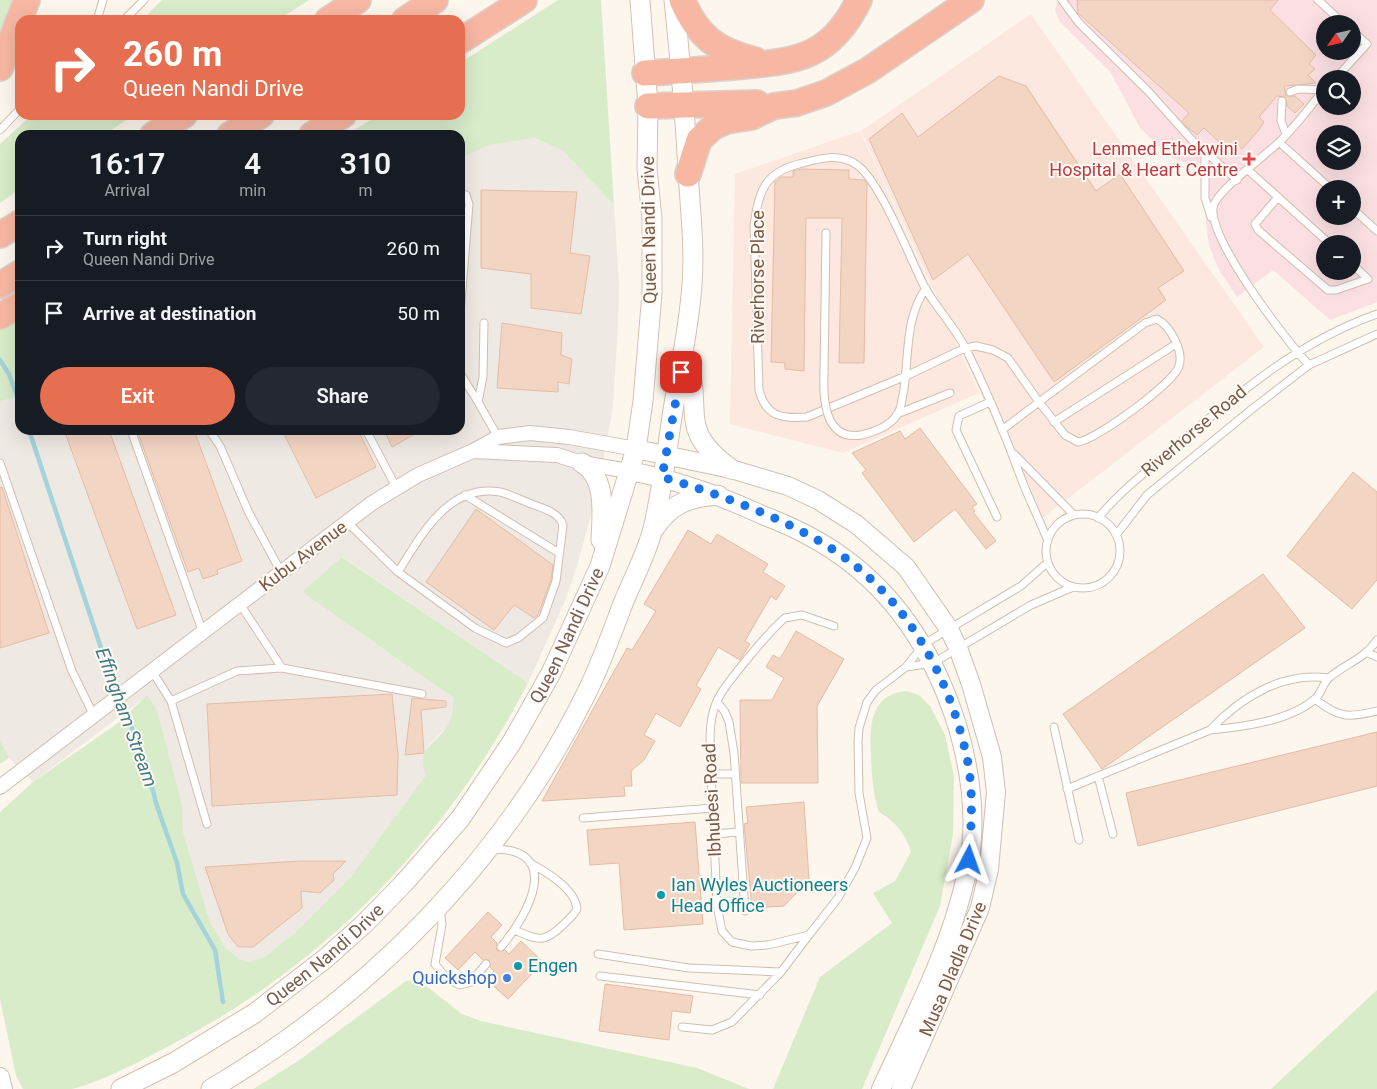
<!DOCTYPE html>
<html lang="en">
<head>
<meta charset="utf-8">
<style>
  :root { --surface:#171b24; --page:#242831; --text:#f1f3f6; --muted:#9ea1a6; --line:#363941; --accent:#e76f51 }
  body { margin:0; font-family:Roboto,sans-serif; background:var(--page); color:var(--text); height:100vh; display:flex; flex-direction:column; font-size:19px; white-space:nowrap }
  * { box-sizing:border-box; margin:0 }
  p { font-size:16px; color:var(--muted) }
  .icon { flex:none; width:28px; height:28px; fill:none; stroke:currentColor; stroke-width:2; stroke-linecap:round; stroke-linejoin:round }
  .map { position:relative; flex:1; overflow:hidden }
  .panel { position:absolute; left:15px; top:130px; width:450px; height:305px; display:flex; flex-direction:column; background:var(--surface); border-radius:15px; box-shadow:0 5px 20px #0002 }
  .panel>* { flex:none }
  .hud { position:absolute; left:15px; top:15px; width:450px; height:105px; border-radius:15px; box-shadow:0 5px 20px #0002; background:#e76f51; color:#fff; overflow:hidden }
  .needle { width:32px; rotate:236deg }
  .fabs { position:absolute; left:1316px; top:15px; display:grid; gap:10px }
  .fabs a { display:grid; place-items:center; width:45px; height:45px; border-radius:50%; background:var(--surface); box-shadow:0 5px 20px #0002; font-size:25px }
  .pin { position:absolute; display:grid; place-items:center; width:42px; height:42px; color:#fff; margin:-21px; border-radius:10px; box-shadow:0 2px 8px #0006 }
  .me { position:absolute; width:55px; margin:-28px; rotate:4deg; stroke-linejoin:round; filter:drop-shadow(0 0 4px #0008) }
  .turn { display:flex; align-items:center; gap:18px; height:105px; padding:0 25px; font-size:22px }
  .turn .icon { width:65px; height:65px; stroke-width:2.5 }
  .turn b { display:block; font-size:35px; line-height:42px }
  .eta { display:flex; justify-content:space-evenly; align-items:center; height:85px; text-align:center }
  .eta b { font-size:30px; font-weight:600; line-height:35px }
  .action { display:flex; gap:10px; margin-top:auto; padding:10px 25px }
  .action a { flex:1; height:58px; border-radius:30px; background:var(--accent); color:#fff; font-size:20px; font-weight:600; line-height:58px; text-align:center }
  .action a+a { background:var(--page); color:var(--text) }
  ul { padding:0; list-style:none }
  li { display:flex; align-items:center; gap:15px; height:65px; padding:0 25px; border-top:1px solid var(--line) }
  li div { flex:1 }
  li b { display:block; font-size:19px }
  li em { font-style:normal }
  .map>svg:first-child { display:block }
  .commercial { fill:#fde8e0 }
  .industrial { fill:#efe9e4 }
  .medical { fill:#fbdfe3; fill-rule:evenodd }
  .green { fill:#d8ecc9 }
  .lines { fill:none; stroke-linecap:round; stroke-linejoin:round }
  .stream { stroke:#a5d3da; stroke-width:4.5 }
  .building { fill:#f3d5c3; stroke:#e6bba3 }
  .service-casing { stroke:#d1beb0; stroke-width:9 }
  .minor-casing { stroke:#d1beb0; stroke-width:16 }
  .tertiary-casing { stroke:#d1beb0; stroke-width:20 }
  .secondary-casing { stroke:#d6c0b0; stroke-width:21 }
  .motorway-casing { stroke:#dad1cd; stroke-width:28 }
  .service { stroke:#fff; stroke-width:7 }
  .minor { stroke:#fff; stroke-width:14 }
  .tertiary { stroke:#fff; stroke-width:18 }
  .secondary { stroke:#fff; stroke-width:19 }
  .motorway { stroke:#f7b7a3; stroke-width:25 }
  .service-bridge-casing { stroke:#d1beb0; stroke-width:9; stroke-linecap:butt }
  .service-bridge { stroke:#fff; stroke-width:7 }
  .route { stroke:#1a73e8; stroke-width:9; stroke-dasharray:0 16.2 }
  .health-dot { fill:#e0444e; stroke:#fffaf3; stroke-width:2 }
  .culture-dot { fill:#0f9aa8; stroke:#fffaf3; stroke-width:2 }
  .shop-dot { fill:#3f7fe0; stroke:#fffaf3; stroke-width:2 }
  .labels { text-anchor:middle; stroke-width:4; stroke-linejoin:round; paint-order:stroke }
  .health-label { font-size:18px; fill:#be3a42; stroke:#fffaf3; text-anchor:end }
  .street-label { font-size:18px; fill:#7a5c4d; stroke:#fffaf3 }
  .culture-label { font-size:18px; fill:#0d838f; stroke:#fffaf3; text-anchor:start }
  .shop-label { font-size:18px; fill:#366cbe; stroke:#fffaf3; text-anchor:end }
  .water-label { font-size:19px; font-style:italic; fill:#437c86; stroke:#fffaf3 }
</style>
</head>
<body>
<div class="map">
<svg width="1377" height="1089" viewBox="0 0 1377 1089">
  <rect width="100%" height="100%" fill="#fdf6ec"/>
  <path class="commercial" d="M1031,14l233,333 -225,174 -178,-390z
    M860,131l119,262 -136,60 -113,-29 5,-250z"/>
  <path class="industrial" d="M535,138l28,13 51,54 5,80 -1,40 -5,81 -14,79 -21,78 -13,38 -37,82 -185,-126 -41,35 153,106 -6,27 -21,21 -2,29 -74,100 -54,55 -32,26 -16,6 -11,-3 -13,-11 -16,-26 -27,-90 -1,-27 -35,-109 -114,86 -24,-24 -9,-18v-339l20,-4v33h440v-272l29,-13z"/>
  <path class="medical" d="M1057,0h320v302l-47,18 -57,-50 -36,27 -19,-29 -9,-23 -3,-20 2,-38 -2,-10 -13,-11 -23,-9 -30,-29 -29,-55 -51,-51 -5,-11zM1325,24h27v27h-27zM1325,79h27v27h-27zM1325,134h27v27h-27zM1325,189h27v27h-27zM1325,244h27v27h-27z"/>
  <path class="green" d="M0,0h13l-13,37z
    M162,0h147l-31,20h-136z
    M558,0h43l13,205 -51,-54 -28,-13 -46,7 -29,13v-23h-114l33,-20h81v-52z
    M32,115h102l-30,20h-84v54l-20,14v-59z
    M20,320v77l-20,4v-71z
    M342,557l186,126c-78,150 -196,276 -346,356 -30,16 -77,42 -110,50 -15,0 -34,0 -49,0l-7,-13 -16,-77v-187l33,-30 85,-59 29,-28 10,15 25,95 1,27 27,90 16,26 13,11 11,3 16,-6 32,-26 54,-55 74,-100c-11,-27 11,-31 22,-50 4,-7 5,-19 6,-27l-152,-106z
    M906,691l13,4 11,11 15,29 9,42 -1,57 -13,72 -78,183h-89l47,-112 72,-54 -19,-30 22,-12 16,-29c-6,-19 -15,-30 -32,-40 -6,-18 -7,-35 -8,-54 -1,-29 -3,-63 35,-67z
    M0,740l9,18 -9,6z
    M406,981l15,1 41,32 19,7 216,47 52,21h-496l45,-28z
    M1377,990v99h-106z"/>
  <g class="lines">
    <path class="stream" d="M0,360l9,14 11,30
      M29,430l75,227 43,110 9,36 21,60 6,31 32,56 8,52"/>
  </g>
  <path class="building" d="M1077,0h201l-8,10 46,45 -7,9 6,5 -7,6 8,8 -32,3 2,10h9l9,8 -9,9 -8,-7 -2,-9 -8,-1 -18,21 5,5 -6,9 -16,18 -6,-6 -7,8 -25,-23 -7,7 -10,-8 -5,-6 7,-8 -111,-100z
    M999,76l27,10 70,105 24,-17 64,97 -26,17 8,12 -112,82 -86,-128 -35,26 -64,-141 33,-26 16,24z
    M802,169l47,1v9l15,1 3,4 -3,179h-25l3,-145h-36l-2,153 -19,-2v-6l-14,-1 4,-180 6,-5h12v-6z
    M481,190l96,2 -7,61 20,3 -9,58 -50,-6v-34l-50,-6z
    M502,323l60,10 -1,22 11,4 -3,25 -11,-2v10l-61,-4z
    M920,428l57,76 -5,3 3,4 -2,1 23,29 -10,8 -31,-40 -41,33 -52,-69 4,-3 -14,-17 48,-22 5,8z
    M64,430h45l67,185 -39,14z
    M137,430h57l48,131 -25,9 1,4 -15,5 -4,-11 -11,4z
    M282,430h76l18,37 -60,31z
    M384,430h38l-30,17z
    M1353,472l24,20v88l-25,29 -65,-53z
    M2,487l47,146 -49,15v-160z
    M476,509l77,56 -2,15 -13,35 -4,3 -20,-13 -20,25 -68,-48z
    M688,530l23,14 6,-10 51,30 -5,8 22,14 -9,14 -5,-4 -26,45 5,3 -10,16 -22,-13 -22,39 5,3 -21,38 -24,-14 -12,22 11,6 -11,19 -13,11 1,15h-8l1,10 -83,5 85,-153 5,2 24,-39 -12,-7z
    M1263,574l42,54 -203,141 -39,-55z
    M796,631l48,28 -27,47 1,77h-77l-1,-83h32l12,-22 -18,-11 7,-12 7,4z
    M392,694l6,61 -1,40 -185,11 -5,-102z
    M412,698l34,3v6l-25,3 3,43 -19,2z
    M1377,732v54l-239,60 -12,-53z
    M804,802l5,78 -25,26 -32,2 -8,-84 4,-1 -2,-16z
    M695,822l8,102 -79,6 -5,-67 -29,2 -3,-35z
    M300,861h46l-13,13 1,6 -14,13 -19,-2 1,17 -49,39h-15l-10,-13 -23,-67z
    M488,912l14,13 -11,12 6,6v8l8,-1 4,4 12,-13 22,21 -35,37 -22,-20 8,-8 -4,-4 -1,-7h-6l-8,-8 -17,18 -13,-12z
    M605,984l88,12 -3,17 -18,-2 -3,29 -70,-9z"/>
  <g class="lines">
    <g class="service-casing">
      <path id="service" d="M1062,0l17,23 69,68 43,48 46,41
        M1318,0l26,24
        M97,20l6,-20
        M124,20l20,-20
        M1335,79l32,-35 -15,-13
        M1290,92l8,-3 26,1
        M1282,101l-1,20 5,13
        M0,130l20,-21
        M1279,142l52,47
        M1205,152v46l6,19
        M1248,170l82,74
        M460,194l6,1 3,9 -9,110
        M1278,197l-23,27 3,6 70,60h8l32,-11 -16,-15
        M1352,208l25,23
        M1157,319c13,7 27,32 22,47 -5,17 -83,74 -101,76l-13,-7 -26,-33 106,-79z
        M484,323l-1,54 -5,25 20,35
        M1309,365c-21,-22 -107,-133 -95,-161 9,-18 47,-45 63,-60 18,-16 32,-37 48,-55
        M460,373l18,29
        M824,373l2,-140
        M990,402l-31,14 -3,14 41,87
        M897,414l53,-21
        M1054,422l122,-78
        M131,430l72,203
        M209,430l11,16 28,65 33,61
        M366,430l30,57
        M1002,430l37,-28 -31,-44 -15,-8 -17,-4 -11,2 -59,28 -99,41c-25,2 -41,0 -48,-27l-5,-165c5,-32 9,-52 45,-61 19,-5 40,-12 58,1 23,16 53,93 67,121 12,22 31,41 42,63 21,42 39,85 55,129 8,21 18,41 27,63
        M861,435c13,-3 28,-8 36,-20 5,-7 5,-18 7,-26 5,-35 1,-71 22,-101
        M1015,455l59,60
        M0,463l72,208 22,45
        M465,495l94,58
        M1046 551a37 37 0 1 1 74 0a37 37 0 1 1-74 0Z
        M1098,518c23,-28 52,-49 79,-73 63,-53 121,-103 200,-131
        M347,522l51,50 77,56 31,15 12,-5 25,-20 13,-37 7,-56c-5,-14 -22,-17 -34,-22 -10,-4 -20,-9 -29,-11 -52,-9 -79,44 -102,80
        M1116,535l31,-40 105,-86 57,-44 68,-31
        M240,604l42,64
        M834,626l-32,-11 -17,3c-14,11 -60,66 -67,81 -8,16 -8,32 -8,49l7,157 5,26 10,11 19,4 17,-1 41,-10 29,-37 17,-30 12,-30 -8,-45 -1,-52 1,-13 8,-26 9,-12 30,-23 18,-23 97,-58 27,-24
        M1368,653l9,4
        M906,667l27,-4 98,-58 42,-18
        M152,671l19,30 36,123
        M1328,678c-46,-6 -87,19 -118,52 32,-3 80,-9 105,-31 7,-6 8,-17 15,-22 17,-14 34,-18 47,-37
        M1315,699c24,19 33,19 62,12
        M171,701l66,-30 45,-3 140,26
        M717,702l8,10 4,10 5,31 11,158
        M1054,727l25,113
        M711,774h24
        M1098,776l15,58
        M1067,789l143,-59
        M583,818l130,-10
        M715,834l24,-2
        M490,849c74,-2 40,64 11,98
        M440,908l2,17 -7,39 11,14 14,7 11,-3 15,-18
        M515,930c23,11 30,13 49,-6 5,-5 10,-9 13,-15 -2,-21 -31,-37 -47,-46
        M598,954l91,14 92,4 28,-37
        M600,976l160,19
        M682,1027l30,3 20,-8 49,-50"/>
    </g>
    <g class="minor-casing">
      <path id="minor" d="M473,451l84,4 25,8 47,8
        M0,787l372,-284 46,-28 55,-24 25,-14 32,-4 39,4 67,12"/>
    </g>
    <g class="tertiary-casing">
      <path id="tertiary" d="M636,449l95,20 57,17 30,14 38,24 50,43 43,62 9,19 13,36 21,73 4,35 -7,77 -9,39 -79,181
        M629,471c45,8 87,23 129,42 16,7 33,13 49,22 79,41 125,109 151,193 12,42 19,90 11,134 -15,80 -54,153 -88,227
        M0,1077l3,12"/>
    </g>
    <g class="secondary-casing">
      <g id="secondary">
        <path d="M686,358c19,53 -11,70 45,111"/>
        <path d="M582,463c25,14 20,51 19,77"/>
        <path d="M654,529c16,-25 35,-32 64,-34"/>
        <path id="s1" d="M121,1089l52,-26 82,-50 71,-55 38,-34 41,-42 55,-63 52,-77 39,-69 49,-107 36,-117 7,-48 9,-108v-74l-5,-51 1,-62 -8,-106"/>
        <path d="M211,1089c158,-93 294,-230 375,-395 14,-28 25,-58 36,-88 10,-25 24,-51 31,-77 9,-39 14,-79 20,-119 7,-42 16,-83 19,-125 3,-39 -2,-76 -4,-114 -3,-57 -8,-114 -14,-171"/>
      </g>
    </g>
    <g class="motorway-casing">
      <path id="motorway" d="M682,0c16,37 35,51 73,60
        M328,20l30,-20
        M405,20l30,-20
        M460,41l64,-41
        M0,68l27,-68
        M645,73c29,-1 59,-4 88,-6 61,-6 96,-6 126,-67
        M648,106l109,-3
        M153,135l31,-20
        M230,135l31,-20
        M312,135l31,-20
        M688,174l11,-34 14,-13 13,-6 25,-4 23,-11 23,-3 29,-10 41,-22 104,-71
        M0,235l20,-12
        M0,285l20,-12
        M0,316l20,-11"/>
    </g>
    <use href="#service" class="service"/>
    <use href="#minor" class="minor"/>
    <use href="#tertiary" class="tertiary"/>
    <use href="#secondary" class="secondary"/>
    <use href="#motorway" class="motorway"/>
    <g class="service-bridge-casing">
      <path id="service-bridge" d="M824,373c-1,25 0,68 37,62"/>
    </g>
    <use href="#service-bridge" class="service-bridge"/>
  </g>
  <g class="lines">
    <path class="route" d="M681,372l-19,105c60,18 135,45 186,83 63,47 103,122 119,198 7,34 4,68 2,102"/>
  </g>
  <path class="health-dot" d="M1246.5 151.5h5v5h5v5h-5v5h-5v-5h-5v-5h5z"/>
  <g class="culture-dot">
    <circle cx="661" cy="895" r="5"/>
    <circle cx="518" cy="966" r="5"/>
  </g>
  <circle class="shop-dot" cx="507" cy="978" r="5"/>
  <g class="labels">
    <g class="health-label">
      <text x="1238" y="155">Lenmed Ethekwini<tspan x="1238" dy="21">Hospital &amp; Heart Centre</tspan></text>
    </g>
    <g class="street-label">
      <text transform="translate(649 230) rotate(-91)" y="6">Queen Nandi Drive</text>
      <text transform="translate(758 277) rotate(-90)" y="6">Riverhorse Place</text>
      <text transform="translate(1194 431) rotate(-40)" y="6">Riverhorse Road</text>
      <text transform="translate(303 556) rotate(-37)" y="6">Kubu Avenue</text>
      <text dy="6" stroke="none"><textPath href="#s1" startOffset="650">Queen Nandi Drive</textPath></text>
      <text transform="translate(712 800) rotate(-93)" y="6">Ibhubesi Road</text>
      <text dy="6" stroke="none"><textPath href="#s1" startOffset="245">Queen Nandi Drive</textPath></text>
      <text transform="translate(953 969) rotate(-67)" y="6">Musa Dladla Drive</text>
    </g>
    <g class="culture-label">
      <text x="671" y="891">Ian Wyles Auctioneers<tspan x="671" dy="21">Head Office</tspan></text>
      <text x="528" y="972">Engen</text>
    </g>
    <g class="shop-label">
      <text x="497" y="984">Quickshop</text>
    </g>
    <g class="water-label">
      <text transform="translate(127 717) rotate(70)" y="7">Effingham Stream</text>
    </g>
  </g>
</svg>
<div class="fabs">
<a><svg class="needle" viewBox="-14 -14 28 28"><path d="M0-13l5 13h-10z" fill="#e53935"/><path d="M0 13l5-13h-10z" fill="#9ea1a6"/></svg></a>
<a><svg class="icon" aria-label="search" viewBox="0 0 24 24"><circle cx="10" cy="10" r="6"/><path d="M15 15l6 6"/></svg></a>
<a><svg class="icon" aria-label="layers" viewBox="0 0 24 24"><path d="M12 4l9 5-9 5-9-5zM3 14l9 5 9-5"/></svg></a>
<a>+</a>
<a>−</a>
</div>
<div class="pin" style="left:681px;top:372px;background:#d93025"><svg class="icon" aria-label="arrive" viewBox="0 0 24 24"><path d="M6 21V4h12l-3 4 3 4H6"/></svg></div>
<svg class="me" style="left:969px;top:860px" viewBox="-20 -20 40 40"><path d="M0-17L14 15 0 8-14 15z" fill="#1a73e8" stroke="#fff" stroke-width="4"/></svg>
<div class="hud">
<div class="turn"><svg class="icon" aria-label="right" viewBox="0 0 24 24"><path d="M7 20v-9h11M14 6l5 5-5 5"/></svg><div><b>260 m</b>Queen Nandi Drive</div></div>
</div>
<section class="panel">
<div class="eta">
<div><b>16:17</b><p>Arrival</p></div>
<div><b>4</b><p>min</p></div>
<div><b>310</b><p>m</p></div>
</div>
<ul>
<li><svg class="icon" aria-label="right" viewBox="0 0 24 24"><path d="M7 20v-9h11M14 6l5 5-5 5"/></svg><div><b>Turn right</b><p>Queen Nandi Drive</p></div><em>260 m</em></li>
<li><svg class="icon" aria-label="arrive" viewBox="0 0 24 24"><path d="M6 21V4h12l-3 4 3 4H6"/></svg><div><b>Arrive at destination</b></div><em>50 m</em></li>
</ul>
<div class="action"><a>Exit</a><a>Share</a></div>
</section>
</div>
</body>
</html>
